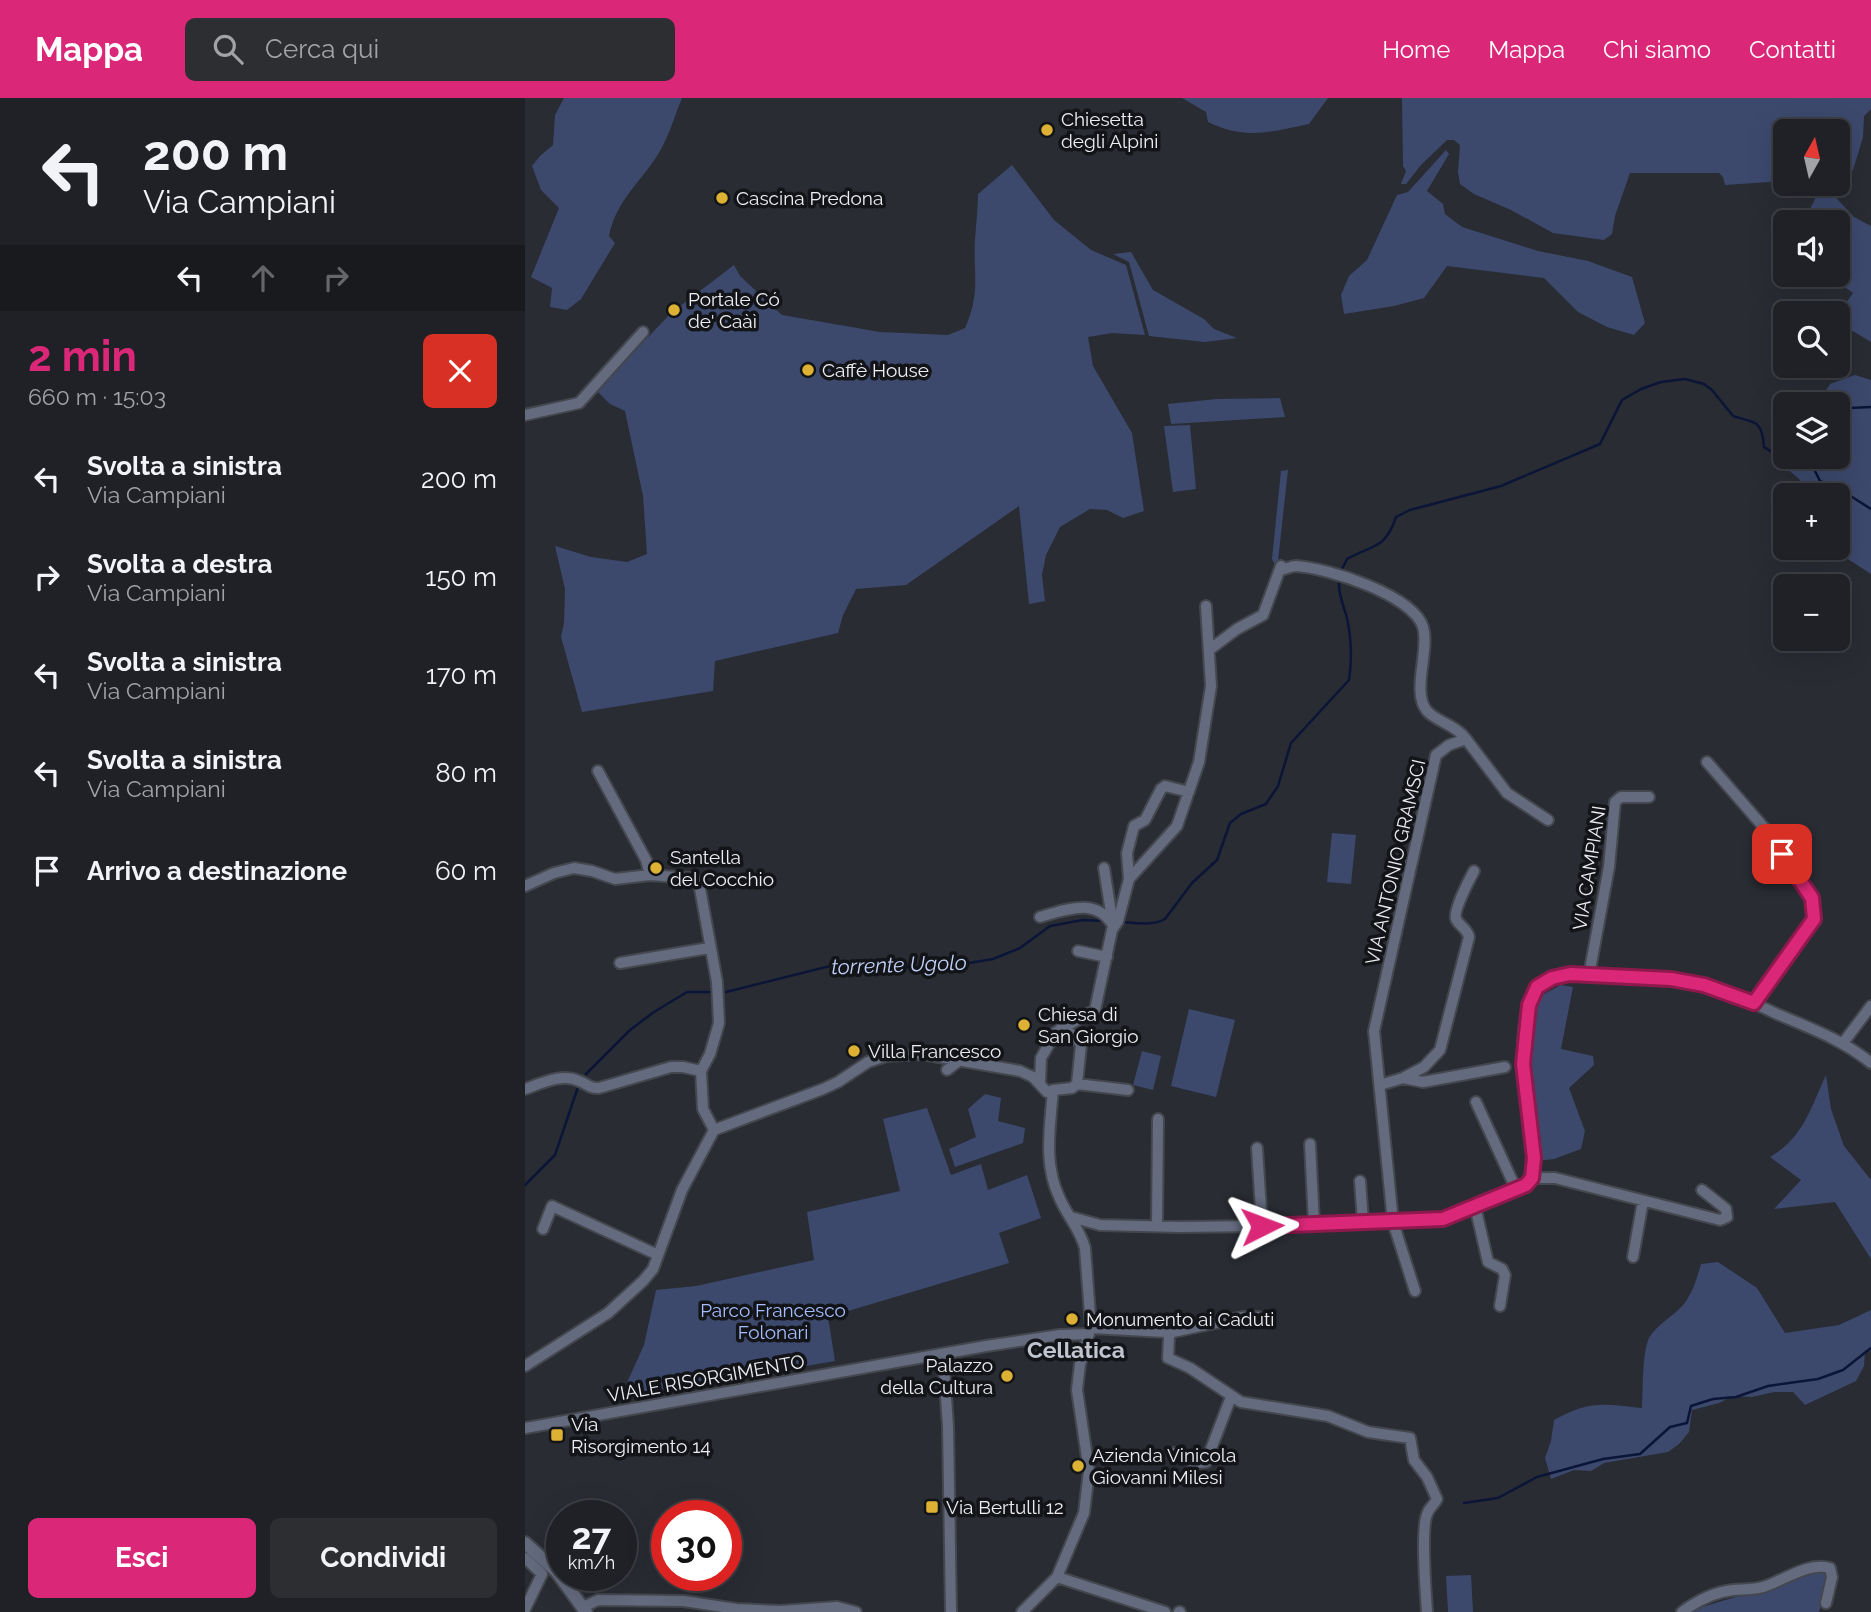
<!DOCTYPE html>
<html lang="it">
<head>
<meta charset="utf-8">
<style>
  :root { --surface:#1f2126; --page:#2c2e32; --text:#f1f3f6; --muted:#a1a3a7; --line:#3c3e43; --accent:#db2777 }
  body { margin:0; font-family:Raleway,sans-serif; background:var(--page); color:var(--text); height:100vh; display:flex; flex-direction:column; font-size:26px; white-space:nowrap }
  * { box-sizing:border-box; margin:0 }
  p { font-size:23px; color:var(--muted) }
  .icon { flex:none; width:38px; height:38px; fill:none; stroke:currentColor; stroke-width:2; stroke-linecap:round; stroke-linejoin:round }
  .map { position:relative; flex:1; overflow:hidden }
  .sheet { display:flex; flex-direction:column; background:var(--surface); width:525px }
  .sheet>* { flex:none }
  .top-card { background:#1f2126; color:var(--text); overflow:hidden }
  .needle { width:46px; rotate:8deg }
  .buttons { position:absolute; left:1248px; top:21px; display:grid; gap:14px }
  .buttons a { display:grid; place-items:center; width:77px; height:77px; border-radius:10px; background:var(--surface); box-shadow:0 7px 28px #0002,0 0 0 2px var(--line); font-size:35px }
  .speed { position:absolute; left:21px; top:1402px; display:flex; gap:14px; font-size:35px; font-weight:700; text-align:center }
  .speed>* { display:grid; place-content:center; width:91px; height:91px; border-radius:50%; background:var(--surface); box-shadow:0 7px 28px #0002,0 0 0 2px var(--line); line-height:1 }
  .speed small { font-size:18px; font-weight:400 }
  .speed .limit { border:10px solid #d22; background:#fff; color:#111 }
  .pin { position:absolute; display:grid; place-items:center; width:60px; height:60px; color:#fff; margin:-30px; border-radius:14px; box-shadow:0 4px 10px #0006 }
  .me { position:absolute; width:77px; margin:-38px; rotate:87deg; stroke-linejoin:round; filter:drop-shadow(0 0 5px #0008) }
  .turn { display:flex; align-items:center; gap:24px; height:147px; padding:0 28px; font-size:32px }
  .turn .icon { width:91px; height:91px; stroke-width:2.5 }
  .turn b { display:block; font-size:49px; line-height:60px }
  .lanes { display:flex; align-items:center; height:66px; padding:0 28px; background:#0003; justify-content:center; gap:35px; direction:ltr }
  .lanes .off { opacity:.35 }
  .round { display:grid; place-items:center; flex:none; width:74px; height:74px; border-radius:10px; background:var(--page) }
  .head { display:flex; align-items:center; justify-content:space-between; height:119px; padding:0 28px }
  h1 { font-size:42px; font-weight:700; line-height:52px; color:var(--accent) }
  .button { display:flex; gap:14px; margin-top:auto; padding:14px 28px }
  .button a { flex:1; height:80px; border-radius:10px; background:var(--accent); color:#fff; font-size:28px; font-weight:700; line-height:80px; text-align:center }
  .button a+a { background:var(--page); color:var(--text) }
  ul { padding:0; list-style:none }
  li { display:flex; align-items:center; gap:21px; height:98px; padding:0 28px }
  li div { flex:1 }
  li b { display:block; font-size:26px }
  li em { font-style:normal }
  header { display:flex; align-items:center; gap:42px; box-sizing:border-box; height:98px; padding:0 35px; background:var(--accent); color:#fff }
  header strong { font-size:33px }
  nav { display:flex; gap:38px; margin-inline-start:auto; font-size:24px }
  .search { width:490px; height:63px; background:var(--page); display:flex; align-items:center; gap:18px; box-sizing:border-box; padding:0 24px; border-radius:10px; color:var(--muted); font-size:26px }
  main { display:flex; flex:1; min-height:0 }
  .map>svg:first-child { display:block }
  .green { fill:#3c496d }
  .lines { fill:none; stroke-linecap:round; stroke-linejoin:round }
  .stream { stroke:#0b1537; stroke-width:2.5 }
  .minor-casing { stroke:#44474e; stroke-width:14 }
  .tertiary-casing { stroke:#44474e; stroke-width:16 }
  .minor { stroke:#646b7e; stroke-width:10 }
  .tertiary { stroke:#646b7e; stroke-width:12 }
  .route-casing { stroke:#8e194d; stroke-width:18 }
  .route { stroke:#db2777; stroke-width:12 }
  .poi-dot { fill:#ddb133; stroke:#131418; stroke-width:2.5 }
  .labels { text-anchor:middle; stroke-width:7; stroke-linejoin:round; paint-order:stroke }
  .poi-label { font-size:19px; fill:#ebedf2; stroke:#131418; text-anchor:start }
  .street-label { font-size:19px; fill:#ebedf2; stroke:#131418 }
  .park-label { font-size:19px; fill:#a4bdfe; stroke:#131418 }
  .water-label { font-size:21px; font-style:italic; fill:#c0d0f8; stroke:#131418 }
  .quarter-label { font-size:23px; font-weight:bold; fill:#c1c5cf; stroke:#131418 }
</style>
</head>
<body>
<header>
<strong>Mappa</strong>
<div class="search"><svg class="icon" aria-label="search" viewBox="0 0 24 24"><circle cx="10" cy="10" r="6"/><path d="M15 15l6 6"/></svg>Cerca qui</div>
<nav><a>Home</a><a>Mappa</a><a>Chi siamo</a><a>Contatti</a></nav>
</header>
<main>
<section class="sheet">
<div class="top-card">
<div class="turn"><svg class="icon" aria-label="left" viewBox="0 0 24 24"><path d="M17 20v-9H6M10 6l-5 5 5 5"/></svg><div><b>200 m</b>Via Campiani</div></div>
<div class="lanes"><svg class="icon" aria-label="left" viewBox="0 0 24 24"><path d="M17 20v-9H6M10 6l-5 5 5 5"/></svg><svg class="icon off" aria-label="ahead" viewBox="0 0 24 24"><path d="M12 20V5M6 11l6-6 6 6"/></svg><svg class="icon off" aria-label="right" viewBox="0 0 24 24"><path d="M7 20v-9h11M14 6l5 5-5 5"/></svg></div>
</div>
<div class="head"><div><h1>2 min</h1><p>660 m · 15:03</p></div><a class="round" style="background:#d93025;color:#fff"><svg class="icon" aria-label="close" viewBox="0 0 24 24"><path d="M6 6l12 12M18 6L6 18"/></svg></a></div>
<ul>
<li><svg class="icon" aria-label="left" viewBox="0 0 24 24"><path d="M17 20v-9H6M10 6l-5 5 5 5"/></svg><div><b>Svolta a sinistra</b><p>Via Campiani</p></div><em>200 m</em></li>
<li><svg class="icon" aria-label="right" viewBox="0 0 24 24"><path d="M7 20v-9h11M14 6l5 5-5 5"/></svg><div><b>Svolta a destra</b><p>Via Campiani</p></div><em>150 m</em></li>
<li><svg class="icon" aria-label="left" viewBox="0 0 24 24"><path d="M17 20v-9H6M10 6l-5 5 5 5"/></svg><div><b>Svolta a sinistra</b><p>Via Campiani</p></div><em>170 m</em></li>
<li><svg class="icon" aria-label="left" viewBox="0 0 24 24"><path d="M17 20v-9H6M10 6l-5 5 5 5"/></svg><div><b>Svolta a sinistra</b><p>Via Campiani</p></div><em>80 m</em></li>
<li><svg class="icon" aria-label="arrive" viewBox="0 0 24 24"><path d="M6 21V4h12l-3 4 3 4H6"/></svg><div><b>Arrivo a destinazione</b></div><em>60 m</em></li>
</ul>
<div class="button"><a>Esci</a><a>Condividi</a></div>
</section>
<div class="map">
<svg width="1346" height="1514" viewBox="0 0 1346 1514">
  <rect width="100%" height="100%" fill="#292c33"/>
  <path class="green" d="M39,0h118c-9,22 -15,45 -29,64 -18,25 -38,43 -44,74l6,7 -34,56 -14,11 -17,-3 2,-19 -21,-11 28,-69 -18,-18 -9,-24 8,-10 13,-11 2,-30z
    M657,0h146l-19,26c-38,8 -65,16 -101,-2l-2,-10z
    M877,0h469v11l-7,7 -1,21 -10,33 -15,8 -1,-47h-52v50l-60,4 -2,-8 -4,-4h-89l-15,43 -3,18 -8,6 -51,-7 -42,-23 -37,-16 -14,-10 -2,-12 2,-27 -6,-5h-7l-26,25 -15,19h-5l5,-13 -3,-5z
    M921,52l3,4 -22,37 16,13 2,10 17,13 76,24 50,10 44,16 13,46 -11,12 -27,-8 -29,-15 -34,-34 -97,-12 -23,32 -30,8 -50,8 -3,-19 8,-19 18,-16 30,-65 11,-3z
    M487,67l42,55 37,30 35,15 19,70 -33,-2 -24,4 5,29 39,67 12,78 -21,7 -16,-8 -17,-1 -30,18 -14,28 -4,20 3,26 -16,3 -10,-98 -113,79 -50,4 -13,26 -5,18 -123,28 -2,30 -131,21 -21,-75 3,-14 1,-34 -10,-43 36,11 36,5 20,-8 -4,-58 -18,-85 -15,-7 -13,-13 74,-78 63,-48 6,11 42,39 98,17 68,3 17,-7c16,-35 8,-54 10,-89 1,-15 3,-30 3,-45z
    M1298,86l31,33 17,9v116l-20,-12 -13,-5v-10l15,-22 -25,-18h9v-53h-34z
    M606,154l22,38 51,29 10,10 23,9 -32,4 -56,-6 -20,-74 -16,-8z
    M1330,277l16,5v194l-40,-26h6v-53h-26l-13,-17 -12,-10 19,-5 2,-6h30v-53h-19l12,-20z
    M755,300l5,19 -114,7 -3,-20 49,-5z
    M665,327l6,64 -23,3 -9,-66z
    M763,372l-11,100 -5,-11 9,-88z
    M807,735l24,2 -5,49 -24,-2z
    M1036,887l12,2 -12,62 32,7 1,9 -25,23 16,43 -4,18 -27,10 -17,2 -10,-122 6,-27 11,-18z
    M664,911l46,11 -19,77 -45,-11z
    M617,953l19,5 -8,34 -20,-5z
    M1301,977l5,34 13,37 27,34v79l-36,-57 -61,7 27,-29 -31,-23c34,-20 40,-48 56,-82z
    M460,996l16,4 -3,23 27,7 -2,15 -68,24 -6,-18 27,-12 -8,-28z
    M402,1010l24,67 30,-11 7,26 39,-15 14,43 -42,15 10,30 -181,54 7,44 -215,37 24,-53 12,-55 40,-4 118,-26 -7,-48 93,-21 -17,-72z
    M1193,1164l39,26 28,45 54,-8 32,-15v41l-6,-1 -1,16 -8,15 -51,24 -12,-13h-19l-22,5 -19,-1 -14,7 -27,7 -3,22 -10,12 -11,8 -64,11 -13,8 -17,-1 -23,9 -6,-21 6,-17 3,-21c36,-20 48,-16 88,-12 1,-17 0,-55 7,-70 8,-14 25,-22 35,-34 9,-12 13,-26 17,-40z
    M1301,1473l3,8 -10,33h-134l54,-16 57,-20z
    M946,1477l2,37h-25l-2,-36z"/>
  <g class="lines">
    <path class="stream" d="M1312,319l12,-9 22,-1
      M1265,359l12,10 12,2 6,12 29,14 22,14
      M1276,366l7,-7
      M817,471l5,-10c26,-15 38,-9 49,-42l14,-7 91,-24 99,-42 22,-44 19,-11 20,-7 24,-3 19,5 8,6 21,26c23,7 29,4 31,31l11,7 10,1
      M597,824c14,1 31,4 43,-3l27,-36 25,-23 13,-37 11,-9 25,-10 12,-18 13,-43 58,-63c3,-20 2,-43 -2,-62 -4,-14 -9,-25 -8,-38
      M201,894l108,-27 106,3 53,-9 27,-11 30,-22 33,-6 21,1
      M61,976l44,-44 24,-18 33,-20h25
      M0,1087l30,-30 23,-68
      M939,1405l34,-5 39,-21 66,-18 37,-5 30,-27 17,-4 4,-17 22,-7 23,-2 32,-11 50,-7 25,-9 28,-22"/>
    <g class="minor-casing">
      <path id="minor" d="M0,317l54,-12 64,-71
        M756,472c5,-1 10,-4 15,-4 32,2 117,29 127,61 7,23 -12,65 4,84 10,11 29,14 39,28
        M684,552l28,-21 26,-14 18,-49
        M1182,664l60,69 45,67 2,21 -60,84
        M73,673l48,89 4,15
        M579,770l8,51
        M604,781l-2,-26 7,-27 11,-6 16,-31 4,-3 24,6
        M0,788l29,-13 20,-5 18,3 23,8 35,-4 39,3 10,5 18,99 2,41 -9,31 -9,17 2,38 11,21
        M515,819c28,-8 57,-20 74,10
        M553,853l29,6
        M95,865l89,-15
        M1064,877l20,-108 6,-65 6,-5h28
        M536,930l14,8 6,9 -4,39
        M1318,945l28,-37
        M422,972l13,-10
        M878,980l20,4 82,-15
        M515,985l1,-25 15,-26 39,-22 17,-80 6,-9 11,-42 48,-53 22,-64 12,-76 -5,-80
        M855,987l23,-7 21,-11 16,-17 29,-113c-2,-9 -9,-10 -13,-18 -3,-8 13,-39 18,-48
        M0,991c17,-6 37,-16 54,-8 9,3 10,8 20,7l72,-21h12l18,4
        M528,992l19,-2 5,-4 51,6
        M951,1004l40,87
        M189,1032l109,-41 15,-7 30,-20 18,-6 36,-2 98,17 13,6 14,15 6,-2c-3,38 -10,74 7,109 8,18 20,30 25,49l6,80 75,4 3,5 -1,21 22,10 51,34 87,14 40,16 42,6 4,22 13,17 10,22c-2,5 -7,8 -9,13 -8,13 -2,82 -1,100
        M785,1046l4,79
        M732,1050l5,78
        M1007,1080c6,-53 -26,-144 5,-189 12,-19 46,-15 65,-13 33,1 68,1 101,9 25,6 51,18 74,29 33,14 66,26 94,49
        M1007,1080h23l165,42 7,-3 -1,-8 -24,-19
        M835,1083l3,41
        M950,1108l13,56 14,7 3,6 -5,31
        M546,1119l29,8 79,2 83,-1 181,-7 83,-34 6,-7
        M632,1128l1,-107
        M18,1131l9,-23 106,49
        M1108,1159l10,-56
        M890,1193l-22,-69 -19,-191 62,-276 13,-10 17,-6 41,54 41,27
        M643,1235l75,-16h15
        M418,1256l5,72 3,186
        M0,1268l83,-53 35,-32 10,-12 29,-79 32,-60
        M0,1330l461,-82 74,-11 27,-1
        M649,1355l22,10 10,-1 25,-65
        M0,1460l17,16 -17,35
        M532,1479l108,35
        M58,1509l15,-7 86,1 52,8 44,2 57,-4 19,5
        M497,1514l35,-35 27,-64 5,-42 -12,-81 3,-26 10,-34
        M654,1514h1
        M1157,1514c16,-12 32,-20 51,-22 11,-1 23,0 33,-4 20,-7 43,-24 64,-18l2,9 -6,26"/>
    </g>
    <g class="tertiary-casing">
      <path id="tertiary" d="M0,1445l31,28 30,41"/>
    </g>
    <use href="#minor" class="minor"/>
    <use href="#tertiary" class="tertiary"/>
  </g>
  <g class="lines">
    <g class="route-casing">
      <path id="route" d="M737,1128l181,-7 83,-34 6,-7 2,-20 -11,-94 6,-59 8,-18 15,-9 18,-4 101,5 33,6 50,18 60,-84 -2,-21 -30,-44"/>
    </g>
    <use href="#route" class="route"/>
  </g>
  <g class="poi-dot">
    <circle cx="522" cy="32" r="7"/>
    <circle cx="197" cy="100" r="7"/>
    <circle cx="149" cy="212" r="7"/>
    <circle cx="283" cy="272" r="7"/>
    <circle cx="131" cy="770" r="7"/>
    <circle cx="499" cy="927" r="7"/>
    <circle cx="329" cy="953" r="7"/>
    <circle cx="547" cy="1221" r="7"/>
    <circle cx="482" cy="1278" r="7"/>
    <rect x="25" y="1330" width="14" height="14" rx="3.5"/>
    <circle cx="553" cy="1368" r="7"/>
    <rect x="400" y="1402" width="14" height="14" rx="3.5"/>
  </g>
  <g class="labels">
    <g class="poi-label">
      <text x="536" y="28">Chiesetta<tspan x="536" dy="22">degli Alpini</tspan></text>
      <text x="211" y="107">Cascina Predona</text>
      <text x="163" y="208">Portale Có<tspan x="163" dy="22">de' Caàì</tspan></text>
      <text x="297" y="279">Caffè House</text>
      <text x="145" y="766">Santella<tspan x="145" dy="22">del Cocchio</tspan></text>
      <text x="513" y="923">Chiesa di<tspan x="513" dy="22">San Giorgio</tspan></text>
      <text x="343" y="960">Villa Francesco</text>
      <text x="561" y="1228">Monumento ai Caduti</text>
      <text x="468" y="1274" text-anchor="end">Palazzo<tspan x="468" dy="22">della Cultura</tspan></text>
      <text x="46" y="1333">Via<tspan x="46" dy="22">Risorgimento 14</tspan></text>
      <text x="567" y="1364">Azienda Vinicola<tspan x="567" dy="22">Giovanni Milesi</tspan></text>
      <text x="421" y="1416">Via Bertulli 12</text>
    </g>
    <g class="street-label">
      <text transform="translate(870 764) rotate(-77)" y="7">VIA ANTONIO GRAMSCI</text>
      <text transform="translate(1064 770) rotate(-81)" y="7">VIA CAMPIANI</text>
      <text transform="translate(181 1280) rotate(-10)" y="7">VIALE RISORGIMENTO</text>
    </g>
    <g class="park-label">
      <text x="248" y="1219">Parco Francesco<tspan x="248" dy="22">Folonari</tspan></text>
    </g>
    <g class="water-label">
      <text transform="translate(374 867) rotate(-2)" y="7">torrente Ugolo</text>
    </g>
    <g class="quarter-label">
      <text x="551" y="1260">Cellatica</text>
    </g>
  </g>
</svg>
<div class="buttons">
<a><svg class="needle" viewBox="-14 -14 28 28"><path d="M0-13l5 13h-10z" fill="#e53935"/><path d="M0 13l5-13h-10z" fill="#a1a3a7"/></svg></a>
<a><svg class="icon" aria-label="sound" viewBox="0 0 24 24"><path d="M4 9h4l5-4v14l-5-4H4zM17 9q2 3 0 6"/></svg></a>
<a><svg class="icon" aria-label="search" viewBox="0 0 24 24"><circle cx="10" cy="10" r="6"/><path d="M15 15l6 6"/></svg></a>
<a><svg class="icon" aria-label="layers" viewBox="0 0 24 24"><path d="M12 4l9 5-9 5-9-5zM3 14l9 5 9-5"/></svg></a>
<a>+</a>
<a>−</a>
</div>
<div class="speed"><div>27<small>km/h</small></div><div class="limit">30</div></div>
<div class="pin" style="left:1257px;top:756px;background:#d93025"><svg class="icon" aria-label="arrive" viewBox="0 0 24 24"><path d="M6 21V4h12l-3 4 3 4H6"/></svg></div>
<svg class="me" style="left:737px;top:1128px" viewBox="-20 -20 40 40"><path d="M0-17L14 15 0 8-14 15z" fill="#db2777" stroke="#fff" stroke-width="4"/></svg>
</div>
</main>
</body>
</html>
